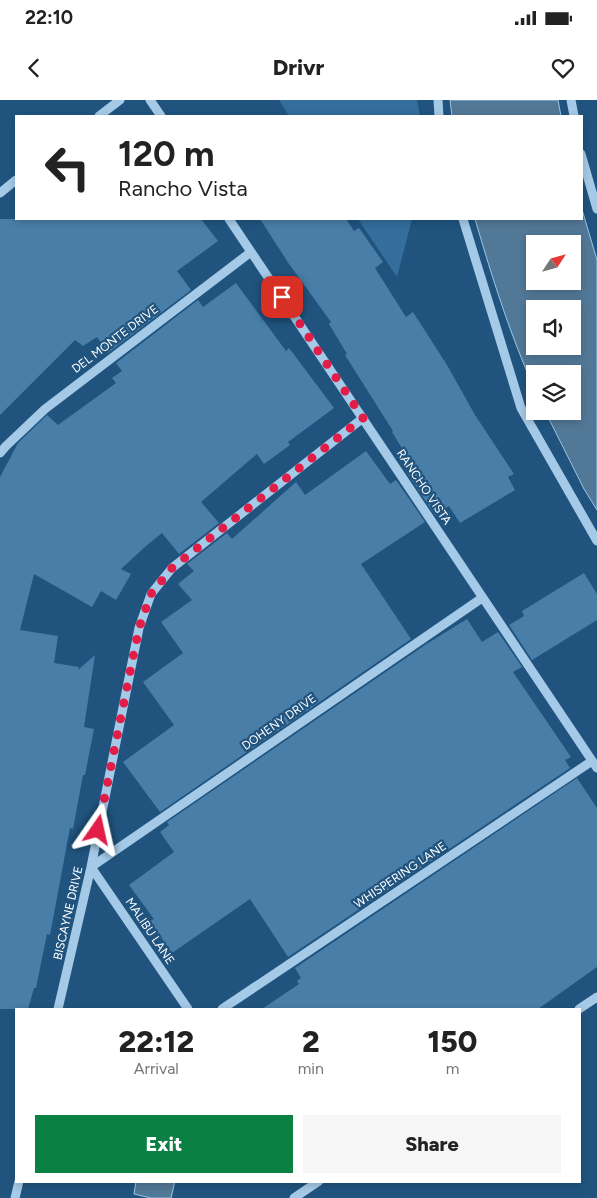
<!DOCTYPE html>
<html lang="en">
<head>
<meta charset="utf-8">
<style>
  :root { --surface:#fff; --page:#f6f6f6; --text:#222; --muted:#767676; --accent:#0b8043 }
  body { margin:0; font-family:Figtree,sans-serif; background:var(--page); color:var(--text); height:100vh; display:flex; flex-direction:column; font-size:19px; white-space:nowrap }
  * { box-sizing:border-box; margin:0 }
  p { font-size:16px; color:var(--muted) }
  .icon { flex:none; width:28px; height:28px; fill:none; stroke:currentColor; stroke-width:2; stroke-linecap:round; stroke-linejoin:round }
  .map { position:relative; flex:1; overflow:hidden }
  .panel { position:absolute; left:15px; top:908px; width:566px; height:175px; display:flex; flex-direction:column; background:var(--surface); border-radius:0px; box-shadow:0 2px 8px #0003 }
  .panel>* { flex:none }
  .top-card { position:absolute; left:15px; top:15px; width:568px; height:105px; border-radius:0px; box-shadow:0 2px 8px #0003; background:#fff; color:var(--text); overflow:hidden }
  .needle { width:32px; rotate:54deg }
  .fabs { position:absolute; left:526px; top:135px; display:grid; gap:10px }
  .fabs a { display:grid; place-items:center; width:55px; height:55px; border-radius:0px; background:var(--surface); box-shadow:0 2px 8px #0003; font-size:25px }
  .pin { position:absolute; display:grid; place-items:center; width:42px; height:42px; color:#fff; margin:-21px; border-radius:10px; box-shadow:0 2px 8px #0006 }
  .me { position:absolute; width:55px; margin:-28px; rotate:11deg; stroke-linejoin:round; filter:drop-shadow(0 0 4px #0008) }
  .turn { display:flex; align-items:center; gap:18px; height:105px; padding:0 20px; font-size:22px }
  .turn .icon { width:65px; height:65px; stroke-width:2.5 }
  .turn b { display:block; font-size:35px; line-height:42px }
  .eta { display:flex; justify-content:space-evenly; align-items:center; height:85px; text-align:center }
  .eta b { font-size:30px; font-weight:800; line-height:35px }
  .button { display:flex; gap:10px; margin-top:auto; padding:10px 20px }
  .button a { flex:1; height:58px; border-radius:0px; background:var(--accent); color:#fff; font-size:20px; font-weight:800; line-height:58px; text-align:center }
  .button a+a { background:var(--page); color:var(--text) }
  .status { display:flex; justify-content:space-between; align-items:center; height:35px; padding:0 25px; background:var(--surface); direction:ltr }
  .status svg { height:14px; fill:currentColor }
  header { display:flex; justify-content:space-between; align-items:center; height:65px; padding:0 20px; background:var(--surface); font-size:22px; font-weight:800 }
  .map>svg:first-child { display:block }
  .green { fill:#336e9d }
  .water { fill:#527897; stroke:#98c7e9; fill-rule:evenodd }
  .building { fill:#497ea8 }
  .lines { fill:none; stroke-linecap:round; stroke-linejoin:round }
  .minor { stroke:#a5cae7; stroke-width:9 }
  .route { stroke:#e11d48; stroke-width:9; stroke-dasharray:0 16.2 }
  .labels { text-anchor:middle; stroke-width:4.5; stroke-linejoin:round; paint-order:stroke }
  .street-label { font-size:12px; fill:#fff; stroke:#20547f }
</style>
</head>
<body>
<div class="status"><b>22:10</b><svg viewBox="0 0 49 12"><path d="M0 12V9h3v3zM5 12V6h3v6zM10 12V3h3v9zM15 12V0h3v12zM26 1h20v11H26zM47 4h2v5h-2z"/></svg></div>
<header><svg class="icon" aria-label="back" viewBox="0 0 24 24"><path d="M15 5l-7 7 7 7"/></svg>Drivr<svg class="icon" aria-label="heart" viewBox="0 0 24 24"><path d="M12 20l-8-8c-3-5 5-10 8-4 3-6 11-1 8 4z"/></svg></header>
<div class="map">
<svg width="597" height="1098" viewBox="0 0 597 1098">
  <rect width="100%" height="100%" fill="#20547f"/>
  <path class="green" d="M279,0h138l3,16h-131z
    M358,119h54l-15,58z"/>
  <path class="water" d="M450,0h108l3,16h-109z
    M581,106l16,54v250l-13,-21 -39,-78h27v-37h-37v16c-25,-55 -43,-113 -60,-171h106zM535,144h37v37h-37zM535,209h37v37h-37z
    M136,1081h39l-4,17h-20l-17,-4z"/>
  <path class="building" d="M0,119h201l17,22 -41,30 14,19 -83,63 -11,-16 -14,9 -8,-6 -75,75z
    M260,119h86l8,12 5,-3 24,34 -8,6 31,49 7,-5 34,53 28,50 39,59 -6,3 7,13 -55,33 -11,-17 -14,9 -28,-42 7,-5 -22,-36 1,-1 -48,-76 2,-1 -18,-30 2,-2 -42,-58z
    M236,183l50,68 3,-3 45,60 -46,34 2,3 -26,19 -7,-10 -56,48 18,21 -40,31 -17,-21 -16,13 -25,23 10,5 -15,26 -15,-9 -9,16 -58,-33 -14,56 38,6 -4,27 25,4 -1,3 17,-15 -11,72 10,2 -9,46h-2l-10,54 -3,-1 -20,107 -3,-1 -11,54h-2l-6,21h-28v-532l18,-34 29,-28 11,10 58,-42 -4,-5 10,-7 -6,-8 82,-63 5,7z
    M366,351l24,33 6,-4 29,42 -64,42 50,75 -251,173 -37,-50 51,-37 -31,-43 40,-29 -22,-31 31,-22 -14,-16 16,-13 -7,-7 40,-31 5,6 64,-57 9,13z
    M584,473l13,21v26l-65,40 -23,-35 15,-9 -2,-5z
    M467,519l15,23 16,-10 24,35 -9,5 58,85 -6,3 5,8 -282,189 -38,-58 -78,54 -22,-32 4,-2 -25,-34 45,-33 -14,-20 9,-7 -2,-3 258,-177z
    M577,678l20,30v159l-59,42h-276l37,-25 -2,-3 4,-3 -6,-10z"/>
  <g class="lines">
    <path class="minor" d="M150,0l11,16
      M438,0l1,16
      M571,0l3,16
      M99,16l21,-16
      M581,54l16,55
      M0,93l16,-13
      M229,119l368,549
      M463,119l58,189 76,133
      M0,353l6,-7 39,-37 206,-157
      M58,909l33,-142 48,-239 12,-34 21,-26 191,-150
      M188,909l-97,-142 391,-269
      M222,909l370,-248
      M579,909l18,-12
      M15,1098l4,-17
      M294,1098l25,-17"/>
  </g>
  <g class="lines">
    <path class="route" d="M98,730l41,-202 12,-34 21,-26 191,-150 -81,-121"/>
  </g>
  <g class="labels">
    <g class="street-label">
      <text transform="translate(115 239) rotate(-37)" y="4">DEL MONTE DRIVE</text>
      <text transform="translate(424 387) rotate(56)" y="4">RANCHO VISTA</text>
      <text transform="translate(279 622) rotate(-35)" y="4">DOHENY DRIVE</text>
      <text transform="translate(400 775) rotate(-34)" y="4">WHISPERING LANE</text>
      <text transform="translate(68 813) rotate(-77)" y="4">BISCAYNE DRIVE</text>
      <text transform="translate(150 831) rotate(56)" y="4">MALIBU LANE</text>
    </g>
  </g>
</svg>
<div class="fabs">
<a><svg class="needle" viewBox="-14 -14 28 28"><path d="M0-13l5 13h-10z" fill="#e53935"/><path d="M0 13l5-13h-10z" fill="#767676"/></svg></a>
<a><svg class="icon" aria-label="sound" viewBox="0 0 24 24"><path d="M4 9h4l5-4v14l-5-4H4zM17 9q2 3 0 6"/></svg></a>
<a><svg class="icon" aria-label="layers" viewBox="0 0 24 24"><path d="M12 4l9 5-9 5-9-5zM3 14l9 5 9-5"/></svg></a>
</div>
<div class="pin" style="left:282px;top:197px;background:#d93025"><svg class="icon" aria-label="arrive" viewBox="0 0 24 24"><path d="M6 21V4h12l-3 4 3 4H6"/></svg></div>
<svg class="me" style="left:98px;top:730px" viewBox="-20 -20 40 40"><path d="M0-17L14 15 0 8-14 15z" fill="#e11d48" stroke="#fff" stroke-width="4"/></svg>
<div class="top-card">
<div class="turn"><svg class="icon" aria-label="left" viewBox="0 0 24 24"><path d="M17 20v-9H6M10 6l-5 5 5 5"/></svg><div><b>120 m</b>Rancho Vista</div></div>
</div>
<section class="panel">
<div class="eta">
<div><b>22:12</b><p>Arrival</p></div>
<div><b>2</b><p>min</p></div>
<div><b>150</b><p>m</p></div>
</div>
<div class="button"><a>Exit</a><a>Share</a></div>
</section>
</div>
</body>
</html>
